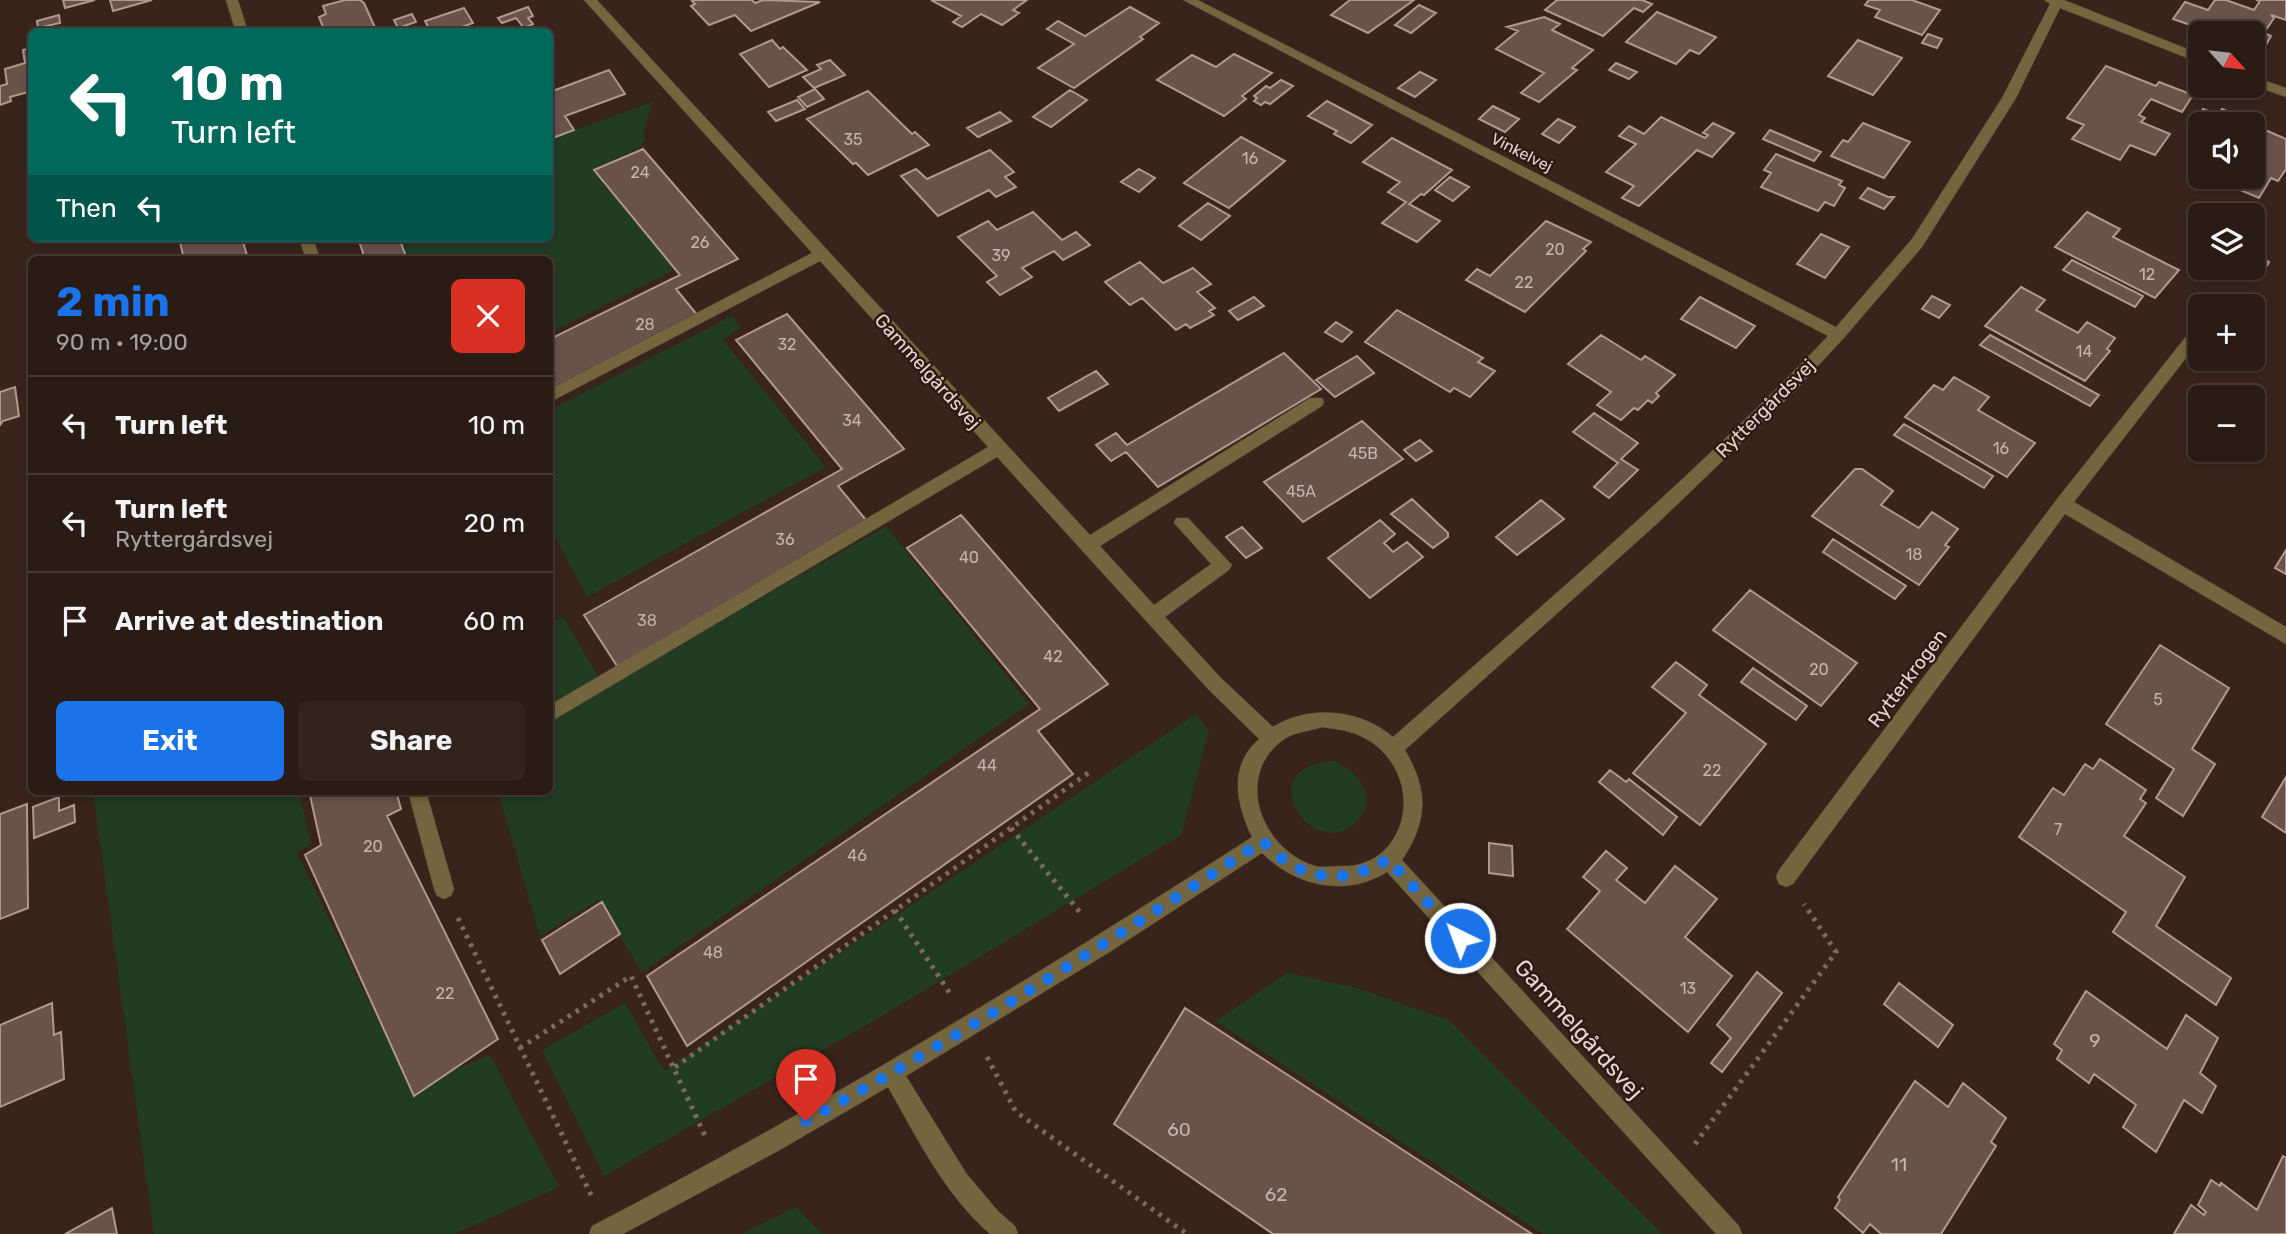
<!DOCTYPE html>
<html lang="en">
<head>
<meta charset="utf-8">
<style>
  :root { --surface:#2a1b14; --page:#32241d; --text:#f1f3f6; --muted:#a5a1a0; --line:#463934; --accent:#1a73e8 }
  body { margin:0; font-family:Rubik,sans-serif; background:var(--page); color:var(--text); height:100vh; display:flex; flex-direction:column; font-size:26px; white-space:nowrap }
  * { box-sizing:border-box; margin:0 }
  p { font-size:23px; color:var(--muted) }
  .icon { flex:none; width:38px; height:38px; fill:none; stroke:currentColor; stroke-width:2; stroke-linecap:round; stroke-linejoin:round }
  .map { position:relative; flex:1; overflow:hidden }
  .sheet { position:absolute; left:28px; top:256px; width:525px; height:539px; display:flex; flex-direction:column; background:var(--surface); border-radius:10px; box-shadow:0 4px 10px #0003,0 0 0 2px var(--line) }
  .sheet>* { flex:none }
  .banner { position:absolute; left:28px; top:28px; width:525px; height:214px; border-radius:10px; box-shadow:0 4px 10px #0003,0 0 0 2px var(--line); background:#00695c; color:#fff; overflow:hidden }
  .needle { width:46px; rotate:117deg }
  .tools { position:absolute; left:2188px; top:21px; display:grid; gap:14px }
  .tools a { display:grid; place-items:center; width:77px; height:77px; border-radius:10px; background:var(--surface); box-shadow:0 4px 10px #0003,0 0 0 2px var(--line); font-size:35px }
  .pin { position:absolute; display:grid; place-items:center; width:60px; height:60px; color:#fff; margin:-72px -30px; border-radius:50% 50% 50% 0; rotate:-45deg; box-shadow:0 0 7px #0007 }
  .pin .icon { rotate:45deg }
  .me { position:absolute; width:77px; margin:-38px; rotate:318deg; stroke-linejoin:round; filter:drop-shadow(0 0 5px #0008) }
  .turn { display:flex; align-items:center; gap:24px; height:147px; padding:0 28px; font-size:32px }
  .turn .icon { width:91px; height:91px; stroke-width:2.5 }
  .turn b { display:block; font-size:49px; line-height:60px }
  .then { display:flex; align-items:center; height:66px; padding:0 28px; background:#0003; gap:14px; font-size:26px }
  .round { display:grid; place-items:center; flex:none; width:74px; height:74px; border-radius:10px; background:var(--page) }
  .head { display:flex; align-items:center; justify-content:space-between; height:119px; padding:0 28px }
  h1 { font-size:42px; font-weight:700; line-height:52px; color:var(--accent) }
  .button { display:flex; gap:14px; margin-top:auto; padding:14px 28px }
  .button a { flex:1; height:80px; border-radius:10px; background:var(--accent); color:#fff; font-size:28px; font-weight:700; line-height:80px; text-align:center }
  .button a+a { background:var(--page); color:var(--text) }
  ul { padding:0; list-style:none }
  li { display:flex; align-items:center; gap:21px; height:98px; padding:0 28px; border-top:2px solid var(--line) }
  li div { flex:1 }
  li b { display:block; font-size:26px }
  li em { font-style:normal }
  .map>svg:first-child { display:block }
  .green { fill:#213c22 }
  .building { fill:#695249; stroke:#b2978d; stroke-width:2 }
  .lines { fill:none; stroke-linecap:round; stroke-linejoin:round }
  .minor-casing { stroke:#534038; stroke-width:1 }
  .path { stroke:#7b6a62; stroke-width:5; stroke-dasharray:3.5 6; stroke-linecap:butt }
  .minor { fill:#73653d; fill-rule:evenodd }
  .route { stroke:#1a73e8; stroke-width:12; stroke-dasharray:0 21.6 }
  .labels { text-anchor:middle; stroke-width:5; stroke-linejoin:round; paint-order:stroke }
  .number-label { font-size:16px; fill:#c4b4ae }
  .far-street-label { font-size:16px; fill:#e3d5d0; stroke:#2e1a12 }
  .street-label { font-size:19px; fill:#e3d5d0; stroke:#2e1a12 }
  .near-number-label { font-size:19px; fill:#c4b4ae }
  .near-street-label { font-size:23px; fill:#e3d5d0; stroke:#2e1a12 }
</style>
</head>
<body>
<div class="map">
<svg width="2286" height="1234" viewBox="0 0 2286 1234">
  <rect width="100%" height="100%" fill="#38241b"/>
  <path class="green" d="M653,102l-10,29 2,10 -5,6 -48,23 84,99 -126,63v-73h-102l-2,-2 -39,2 -11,-21h154v-99z
    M732,316l9,11 -18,13 103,127 -239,130 -37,-70v-117z
    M886,526l143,178 -387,268 -44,-72 -58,36 -42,-145h52v-167l13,-7 42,71z
    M1196,714l13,16 -28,105 -299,181 -278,160 -62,-126 83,-47 39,68z
    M1334,761c26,12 46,38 21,62 -43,41 -107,-58 -21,-62z
    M93,791h206l12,53 -14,9 114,235 79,-33 69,132 -105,47h-300z
    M1287,973l67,14 96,34 212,213h-119l-327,-213z
    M796,1207l26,27h-81z"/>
  <path class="building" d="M63,0h32l-30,8z
    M110,0h42l-39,11z
    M345,0h15l4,3 13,29h-52l-6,-15 7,-3 -3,-8z
    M752,0l3,3 8,-3 57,2 -69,29 -16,-16 -26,10 -18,-19 4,-2 -3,-3 3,-1z
    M931,0h96l-14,10 6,3 -17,12 -21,-11 -19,13 -9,-5 8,-6z
    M1350,0h64l-46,33 -37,-18z
    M1557,0h85l10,4 -9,8 -9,-4 -31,28 -58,-26z
    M1869,0h43l28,10 -18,25 -47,-18 5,-7 -15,-5z
    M2215,0h11l28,10 6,-9 -4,-1h30v20l-15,-5 3,3 -10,15 7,3 -9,16 -10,-4v-15h-39l-40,-14 12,-17 23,8z
    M1419,5l17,8 -25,20 -16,-8z
    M528,7l5,9 -5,2 5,6 -9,4 -8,-10 -14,5 -4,-5z
    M1130,7l29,16 -19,14 3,2 -69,49 -36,-20 36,-24 -27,-15 11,-8 27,15z
    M464,8l9,15 -25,9h-17l-6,-11z
    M1657,12l59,25 -17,17 -9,-4 -14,14 -50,-22z
    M412,14l4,8 -18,6 -4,-8z
    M59,15l1,8 -22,5 -1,-7z
    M1544,17l16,7 -8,6 41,20 -21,18 5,2 -38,32 -18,-9 23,-20 -48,-24 22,-18 -11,-4z
    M1928,34l14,5 -5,9 -15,-5z
    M772,40l8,9 3,-2 24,23 -38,17 -29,-33z
    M1858,40l44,18 -29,37 -45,-19z
    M32,48v43l-22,6 1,4 -11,4v-19l7,-2 -2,-15 20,-6 -2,-13z
    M1234,54l38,19 -30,23 4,3 -22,17 -67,-36 35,-25 24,12z
    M830,60l15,15 -31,13 -11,-11 18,-8 -4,-4z
    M1616,63l21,9 -8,7 -20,-9z
    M2106,66l50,20 3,-4 34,13 -11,17 -31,-13 -12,16 6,3 -4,4 29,12 -15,21 -25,-10 -10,15 -48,-21 12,-14 -17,-7z
    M609,70l16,24 -60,22 9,14 -24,9v-47z
    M1420,72l16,8 -21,17 -17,-9z
    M1281,80l12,6 -23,18 -5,-2 -4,3 -7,-4 3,-3 -3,-2 12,-10 4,2z
    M815,89l9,10 -17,8 -9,-10z
    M1070,90l17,10 -36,27 -18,-10z
    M868,91l44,43 3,-2 14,13 -61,30 -12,-12 -3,1 -46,-45z
    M797,100l8,9 -29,12 -8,-9z
    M1327,101l45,24 -21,18 -17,-9 3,-3 -29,-15z
    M1493,106l26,13 -14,13 -26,-13z
    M2203,109l15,6 4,-6 17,7 -3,6 6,2h-28l-16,-6z
    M1000,112l11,9 -33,16 -11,-9z
    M1661,117l44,21 3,-3 -5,-2 10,-10 21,10 -22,24 -15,-7 -58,56 -17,-8 12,-12 -28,-14 30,-28 -17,-8 10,-10 15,8z
    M1558,119l17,8 -16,16 -17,-9z
    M1863,123l47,19 -26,36 -53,-22 12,-16 5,2z
    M2252,128l7,3 2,-3 25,11v30l-8,12 -7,-3 -12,20 -49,-21h42z
    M1770,130l51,22 -7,9 -51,-22z
    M1241,137l44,24 -56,47 -45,-25z
    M1392,138l60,32 -28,25 -3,-1 -12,10 31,17 -23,21 -35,-19 24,-21 -18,-10 12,-10 -37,-20z
    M643,149l95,110 -62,30 22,27 -148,75v-52l130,-64 -86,-105z
    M990,150l24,22 -9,5 11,10 -20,10 -7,-7 -51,26 -37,-40 15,-7 11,10z
    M1776,154l66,27 -3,4 6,3 -11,18 -9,-4 -7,9 -57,-24 10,-14 -7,-3z
    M1139,169l16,9 -16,14 -18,-10z
    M1450,177l19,10 -16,14 -18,-11z
    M1868,188l20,9h6l-10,12 -24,-11z
    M1208,203l22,13 -29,24 -22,-14z
    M1033,212l29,28 14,-8 14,13 -27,15 -9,-9 -32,17 10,9 -32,18 -13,-13 10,-6 -39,-39 30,-16 9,9z
    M2087,212l33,17 -7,8 66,33 -24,28 -100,-51z
    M1546,221l45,21 -8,7 3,2 -61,61 -59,-32 11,-11 13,7z
    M1821,234l28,13 -24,31 -28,-14z
    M179,238h63l6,21h-64z
    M358,238h41l8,21h-42z
    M2252,254l17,8 -5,9 -12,-5z
    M2072,260l71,36 -8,11 -72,-37z
    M1140,262l23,21 30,-15 18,16 -14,8 18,16 -6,3 5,4 -24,13 -4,-4 -10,6 -34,-32 -12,7 -25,-23z
    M2021,287l24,13 -9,10 42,23 9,-11 28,16 -8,11 3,2 -25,30 -100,-55z
    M1932,296l18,9 -11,13 -17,-9z
    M1254,297l10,9 -26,14 -9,-9z
    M1700,297l55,29 -19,22 -55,-29z
    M1397,310l86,48 -5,4 17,9 -25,26 -16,-9 -4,4 -85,-50z
    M787,314l117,135 -66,37 28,34 -249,146 -33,-51 258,-146 -106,-129z
    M1336,322l16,10 -10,10 -17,-10z
    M1601,335l40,25 4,-4 30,19 -19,18 3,3 -7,7 -4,-3 -10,10 -4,-2 -13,12 -24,-15 14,-13 -43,-28z
    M1990,335l109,60 -9,11 -110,-61z
    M1284,353l37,36 -163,98 -32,-35 -15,9 -15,-16 20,-12 11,12z
    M1357,356l17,17 -39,24 -19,-17z
    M1096,371l12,13 -49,27 -11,-13z
    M1954,377l35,20 -11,13 57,33 -28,34 -102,-60 29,-32 9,5z
    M15,387l4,29 -16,5 -3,4v-33z
    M1594,413l44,30 -17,16 17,11 -29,28 -15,-11 24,-24 -45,-31z
    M1362,421l41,38 -100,63 -39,-40z
    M1904,424l89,52 -9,12 -90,-53z
    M1420,440l12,11 -16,10 -12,-11z
    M1855,469h7l31,22 -12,14 38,23 13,-16 26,17 -13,16 4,2 -30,38 -107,-69z
    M1412,499l36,34v4l-15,11 -42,-34z
    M1541,500l23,19 -47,36 -21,-18z
    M961,515l147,169 -70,47 35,43 -386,272 -40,-70 393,-267 -133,-161z
    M1380,520l15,14 -11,9 9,9 14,-10 16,15 -53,41 -42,-40z
    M1242,527l20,21 -16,10 -20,-21z
    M1833,539l73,47 -11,13 -72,-47z
    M2286,550v24l-11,-6z
    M1750,590l107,73 -36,43 -108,-76z
    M2160,645l69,43 -37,61 23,15 -32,52 -27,-18 18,-29 -68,-45z
    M1676,662l31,23 -8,10 67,49 -66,81 -67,-52 53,-60 -34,-26z
    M1753,668l54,38 -11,14 -55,-38z
    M2100,759l46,31 -6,9 6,4 -22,33 61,41 -29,49 75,52 -15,27 -103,-73 13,-20 -107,-75 34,-49 11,7 21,-31 8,5z
    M1610,770l16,12 3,-3 48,38 -14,18 -64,-53z
    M2286,777v56l-24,-16z
    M309,791h87l5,18 -14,7 111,223 -84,57 -109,-241 16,-10z
    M59,797v14l15,-6 1,17 -41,16 -1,-31z
    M27,804l1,104 -28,11v-105z
    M1489,843l23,3 1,30 -24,-3z
    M1606,851l21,17 -11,12 29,23 30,-37 42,33 -32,38 47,39 -44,56 -121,-103 33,-38 -17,-14z
    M602,902l18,32 -60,40 -18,-34z
    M1757,972l25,21 -60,79 -11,-9 20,-25 -14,-13z
    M1899,983l54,42 -15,22 -54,-43z
    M2086,991l81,58 19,-34 32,23 -18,35 16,13 -14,27 -18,-13 -28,52 -33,-25 13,-22 -42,-31 -5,9 -32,-24 5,-9 -8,-6z
    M52,1003l2,32 7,-3 3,47 -64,28v-82z
    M1185,1008l347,226h-259l-159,-110z
    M1915,1081l33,26 15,-24 43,35 -15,24 5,4 -55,88h-60l-11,-10 -7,9 -28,-25 5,-8 -2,-3z
    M2283,1156l3,2v76h-112l17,-29 13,10 2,-3 -8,-7 13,-25 9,6 1,-3 36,27z
    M112,1208l5,26h-52z"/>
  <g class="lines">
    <g class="minor-casing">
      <path id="minor" d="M226,0h12l10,32h-12z
        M584,0h13l493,535 220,-137h12l2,4 -2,4 -222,140 54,59 57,-41 -37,-41 2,-5h12l44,47 -3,5 -64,47 55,60 53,50c36,-23 88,-18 120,10 147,-130 298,-258 435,-401l-645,-336h15l638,327 76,-88 90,-141 48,-94 -6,-4h20l136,54v9l-140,-55 -44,90 -94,149 -79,92 -52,56 -131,126 -255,229c24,41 23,71 -3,110l337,366 3,8h-26l-329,-362c-42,26 -92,14 -125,-19l-154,100 -202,123 60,97 32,38 17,15 3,8h-28c-45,-39 -73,-96 -102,-147l-110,64 -155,83h-34l3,-8c227,-118 445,-250 660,-389 -16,-33 -24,-71 7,-98l-51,-50 -211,-232 -447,265v-17l438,-258 -168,-186 -270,141v-13l262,-136zM1322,727c12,2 25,3 36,8 42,17 59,69 34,106 -11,17 -31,26 -50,25 -9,0 -19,2 -27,0 -54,-16 -83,-93 -29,-128 10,-6 25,-7 36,-11z
        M2252,76l34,12v9l-34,-12z
        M299,238h14l7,21h-14z
        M2197,327l3,1v12l-126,162 212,125v17l-221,-130 -272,370 -7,3 -7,-3 -3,-7 3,-7 278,-371 135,-170z
        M408,791h18l28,98 -3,7 -7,3 -7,-3 -3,-7z"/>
    </g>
    <path class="path" d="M1011,828l72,88
      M895,910l56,85
      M458,918l134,279
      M520,1048l111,-72 75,162
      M987,1057l29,55 171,122
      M675,1067l416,-296
      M1695,1144l141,-192 -32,-48"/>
    <use href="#minor" class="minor"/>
  </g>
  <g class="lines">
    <path class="route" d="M806,1121c157,-86 307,-182 457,-280 37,40 79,46 125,18l72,79"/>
  </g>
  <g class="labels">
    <g class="number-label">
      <text x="853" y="145">35</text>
      <text x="1250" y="164">16</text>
      <text x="640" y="178">24</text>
      <text x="700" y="248">26</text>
      <text x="1555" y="255">20</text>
      <text x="1001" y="261">39</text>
      <text x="2147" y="280">12</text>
      <text x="1524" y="288">22</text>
      <text x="645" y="330">28</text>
      <text x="787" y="350">32</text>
      <text x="2084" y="357">14</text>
      <text x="852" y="426">34</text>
      <text x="2001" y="454">16</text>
      <text x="1363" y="459">45B</text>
      <text x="1301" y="497">45A</text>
      <text x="785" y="545">36</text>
      <text x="1914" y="560">18</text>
      <text x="969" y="563">40</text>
      <text x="647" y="626">38</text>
      <text x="1053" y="662">42</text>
      <text x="1819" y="675">20</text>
      <text x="2158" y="705">5</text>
      <text x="987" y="771">44</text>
      <text x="1712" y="776">22</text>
      <text x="2058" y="835">7</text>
      <text x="373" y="852">20</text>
      <text x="857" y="861">46</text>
      <text x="713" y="958">48</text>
      <text x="1688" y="994">13</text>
      <text x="445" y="999">22</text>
    </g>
    <g class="far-street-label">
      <text transform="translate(1522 152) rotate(27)" y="6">Vinkelvej</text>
    </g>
    <g class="street-label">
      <text transform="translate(928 371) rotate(48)" y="7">Gammelgårdsvej</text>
      <text transform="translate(1765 408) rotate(-45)" y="7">Ryttergårdsvej</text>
      <text transform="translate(1907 678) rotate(-53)" y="7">Rytterkrogen</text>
    </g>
    <g class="near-number-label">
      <text x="2095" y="1047">9</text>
      <text x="1179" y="1136">60</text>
      <text x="1899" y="1171">11</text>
      <text x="1276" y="1201">62</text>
    </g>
    <g class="near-street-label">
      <text transform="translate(1579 1029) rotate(48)" y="8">Gammelgårdsvej</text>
    </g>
  </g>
</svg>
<div class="tools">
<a><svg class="needle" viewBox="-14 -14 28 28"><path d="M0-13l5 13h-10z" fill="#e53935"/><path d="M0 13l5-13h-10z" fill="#a5a1a0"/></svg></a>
<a><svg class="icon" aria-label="sound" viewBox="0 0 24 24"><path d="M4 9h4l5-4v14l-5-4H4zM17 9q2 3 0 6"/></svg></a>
<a><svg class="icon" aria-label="layers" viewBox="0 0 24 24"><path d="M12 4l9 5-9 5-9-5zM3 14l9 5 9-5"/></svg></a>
<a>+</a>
<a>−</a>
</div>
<div class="pin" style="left:806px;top:1121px;background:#d93025"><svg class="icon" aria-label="arrive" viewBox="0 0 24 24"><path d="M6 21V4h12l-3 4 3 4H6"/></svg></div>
<svg class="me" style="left:1460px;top:938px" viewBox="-20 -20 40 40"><circle r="17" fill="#1a73e8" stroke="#fff" stroke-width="3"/><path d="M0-11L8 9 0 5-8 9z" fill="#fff"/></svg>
<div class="banner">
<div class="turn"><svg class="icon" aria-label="left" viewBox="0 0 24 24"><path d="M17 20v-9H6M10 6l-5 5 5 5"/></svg><div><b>10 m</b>Turn left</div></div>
<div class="then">Then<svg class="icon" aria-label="left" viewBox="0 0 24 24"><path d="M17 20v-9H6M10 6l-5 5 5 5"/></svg></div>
</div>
<section class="sheet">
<div class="head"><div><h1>2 min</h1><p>90 m · 19:00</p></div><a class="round" style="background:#d93025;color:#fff"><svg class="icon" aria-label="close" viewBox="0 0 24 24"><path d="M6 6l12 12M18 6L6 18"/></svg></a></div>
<ul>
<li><svg class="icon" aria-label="left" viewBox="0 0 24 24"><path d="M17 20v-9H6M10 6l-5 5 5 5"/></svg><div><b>Turn left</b></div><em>10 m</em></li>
<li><svg class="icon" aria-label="left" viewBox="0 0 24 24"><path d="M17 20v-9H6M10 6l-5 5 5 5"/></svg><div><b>Turn left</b><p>Ryttergårdsvej</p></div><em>20 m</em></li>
<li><svg class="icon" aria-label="arrive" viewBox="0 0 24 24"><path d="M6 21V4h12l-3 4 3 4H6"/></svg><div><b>Arrive at destination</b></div><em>60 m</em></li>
</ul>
<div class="button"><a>Exit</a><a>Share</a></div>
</section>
</div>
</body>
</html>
